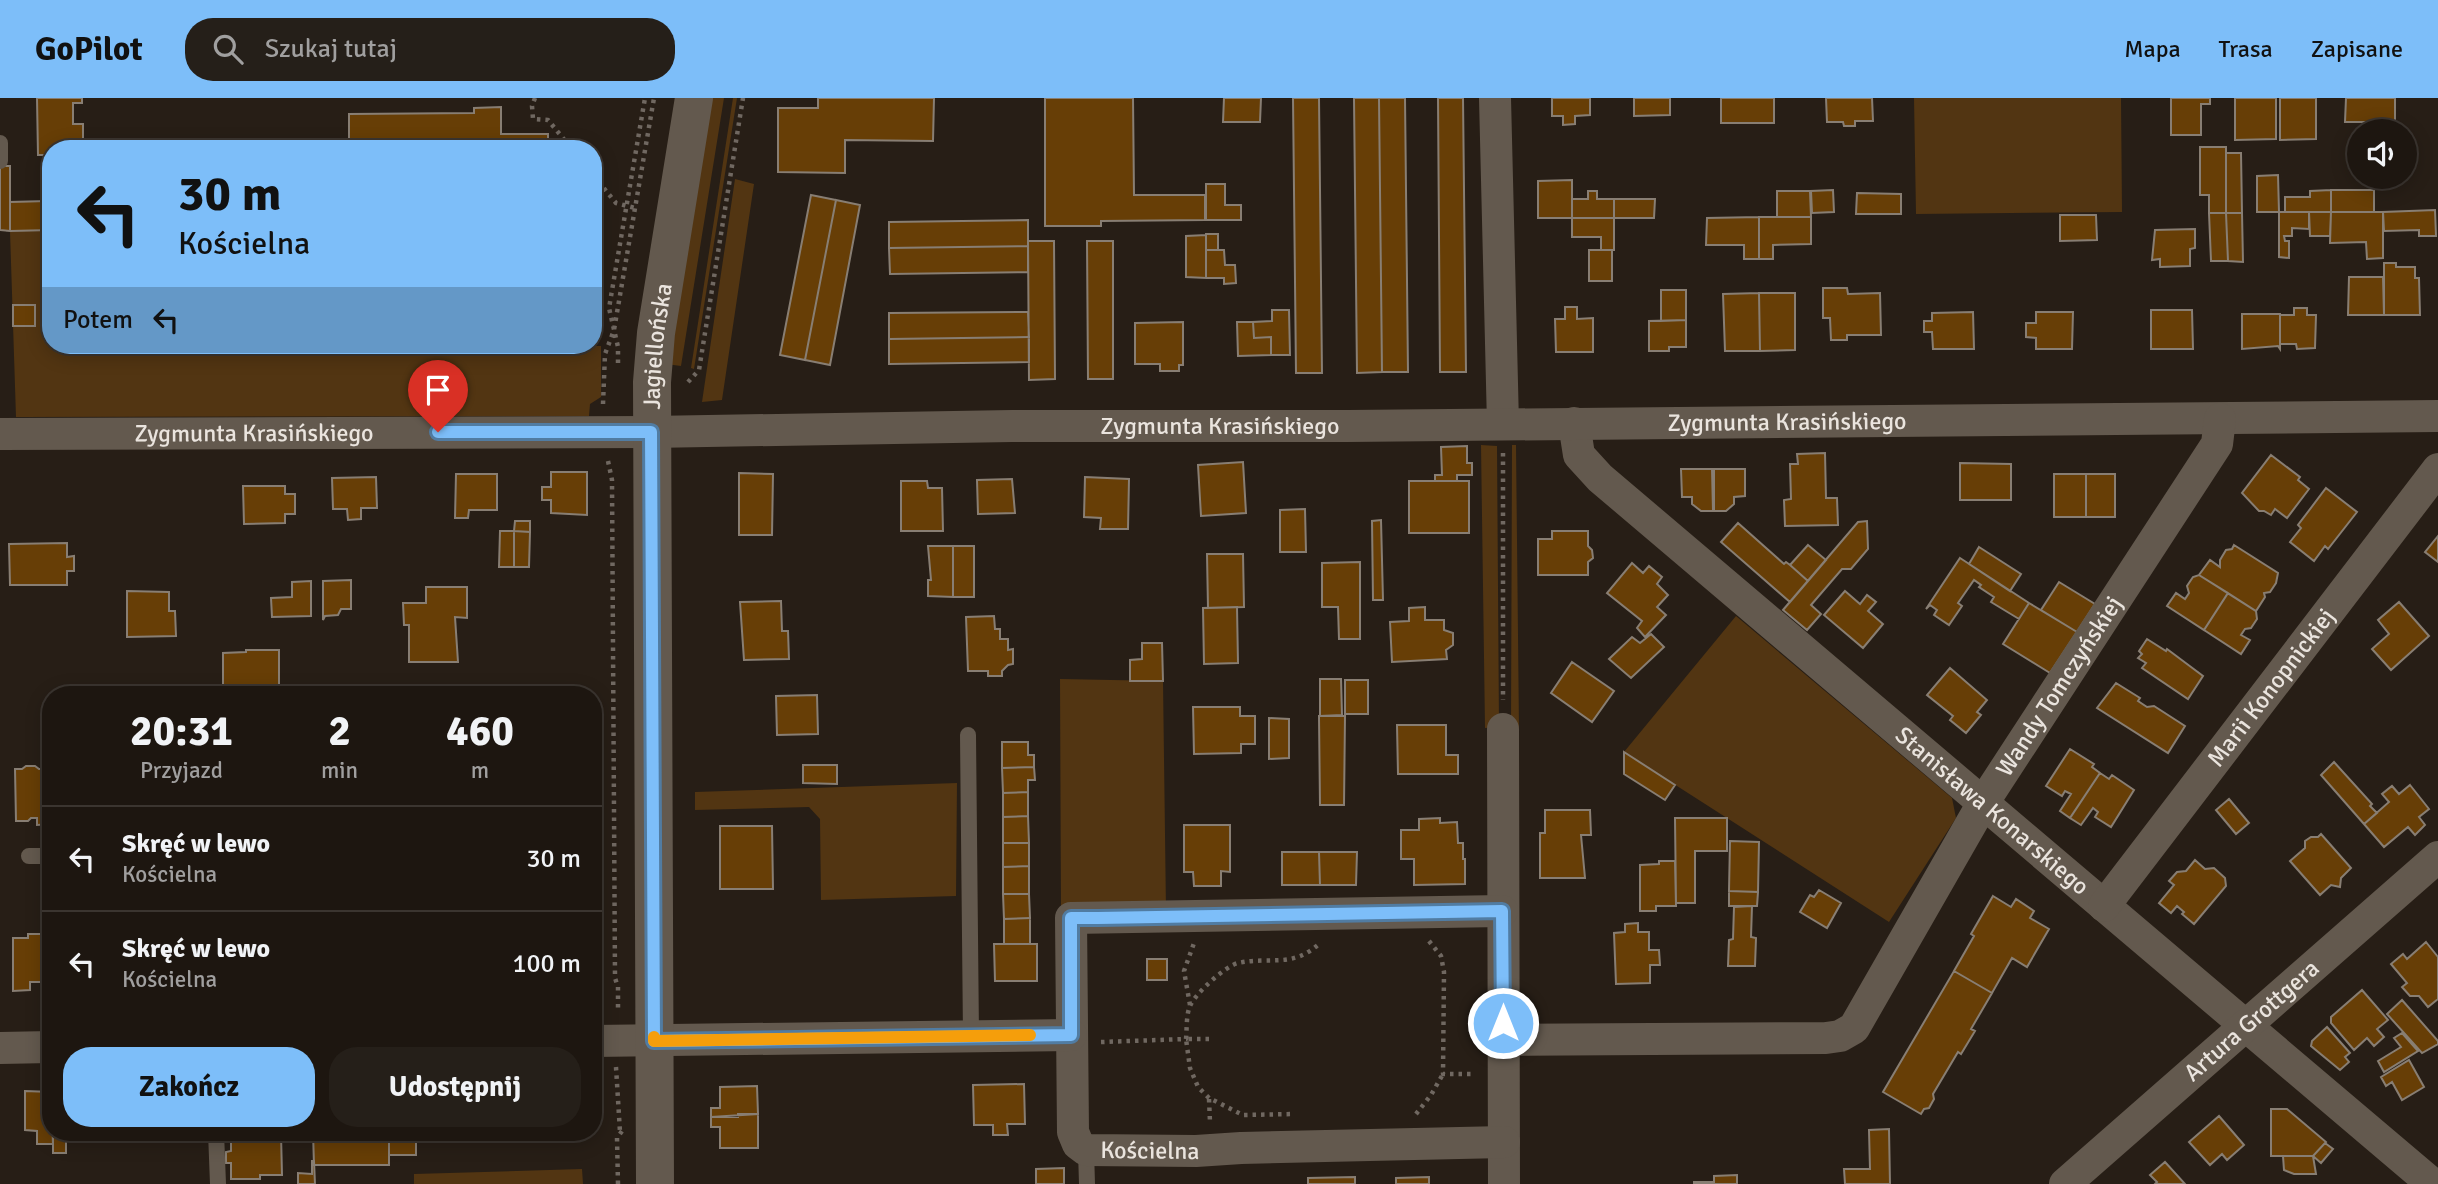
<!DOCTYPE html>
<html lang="pl">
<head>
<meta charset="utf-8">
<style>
  :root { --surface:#1d1610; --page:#251f19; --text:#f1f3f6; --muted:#a09f9f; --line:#3b3530; --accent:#7dbef9 }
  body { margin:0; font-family:Signika,sans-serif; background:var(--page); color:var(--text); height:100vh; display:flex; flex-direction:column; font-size:26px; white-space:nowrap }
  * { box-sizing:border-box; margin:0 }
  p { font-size:23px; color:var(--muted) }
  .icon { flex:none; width:38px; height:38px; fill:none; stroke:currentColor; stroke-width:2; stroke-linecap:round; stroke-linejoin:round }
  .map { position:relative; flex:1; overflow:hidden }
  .side { position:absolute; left:42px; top:588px; width:560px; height:455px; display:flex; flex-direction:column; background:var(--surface); border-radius:28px; box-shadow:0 4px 18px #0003,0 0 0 2px var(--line) }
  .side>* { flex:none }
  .guide { position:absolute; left:42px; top:42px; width:560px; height:214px; border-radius:28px; box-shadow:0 4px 18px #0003,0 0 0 2px var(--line); background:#7dbef9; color:#111; overflow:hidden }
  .tools { position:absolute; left:2347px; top:21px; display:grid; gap:14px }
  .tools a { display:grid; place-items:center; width:70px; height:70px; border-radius:50%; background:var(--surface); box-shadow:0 4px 18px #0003,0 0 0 2px var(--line); font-size:35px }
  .pin { position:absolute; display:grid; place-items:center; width:60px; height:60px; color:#fff; margin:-72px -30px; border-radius:50% 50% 50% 0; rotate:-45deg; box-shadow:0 0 7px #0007 }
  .pin .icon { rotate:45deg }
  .me { position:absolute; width:77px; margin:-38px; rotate:0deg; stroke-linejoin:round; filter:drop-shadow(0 0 5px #0008) }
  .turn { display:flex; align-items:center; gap:24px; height:147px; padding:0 21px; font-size:32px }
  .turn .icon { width:91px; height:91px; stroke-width:2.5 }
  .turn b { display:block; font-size:49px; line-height:60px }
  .then { display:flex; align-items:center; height:66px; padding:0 21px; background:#0003; gap:14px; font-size:26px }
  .eta { display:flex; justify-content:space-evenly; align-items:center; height:119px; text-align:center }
  .eta b { font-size:42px; font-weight:800; line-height:49px }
  .cta { display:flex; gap:14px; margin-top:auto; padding:14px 21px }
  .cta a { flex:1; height:80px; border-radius:28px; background:var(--accent); color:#111; font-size:28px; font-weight:800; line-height:80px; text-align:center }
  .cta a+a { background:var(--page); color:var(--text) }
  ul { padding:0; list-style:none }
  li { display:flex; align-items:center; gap:21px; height:105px; padding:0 21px; border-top:2px solid var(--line) }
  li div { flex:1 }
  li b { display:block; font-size:26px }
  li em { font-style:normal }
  header { display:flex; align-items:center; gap:42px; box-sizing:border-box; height:98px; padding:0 35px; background:var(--accent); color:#111 }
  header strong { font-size:33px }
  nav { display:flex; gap:38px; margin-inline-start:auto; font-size:24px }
  .search { width:490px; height:63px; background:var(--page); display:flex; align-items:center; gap:18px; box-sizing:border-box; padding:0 24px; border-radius:28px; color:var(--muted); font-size:26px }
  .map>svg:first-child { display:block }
  .green { fill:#523512 }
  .building { fill:#673e06; stroke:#887e73; stroke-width:2 }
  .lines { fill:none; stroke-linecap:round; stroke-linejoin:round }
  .path { stroke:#706861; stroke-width:4.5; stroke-dasharray:3.5 5; stroke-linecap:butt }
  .service { stroke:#63594e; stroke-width:16 }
  .minor { stroke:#63594e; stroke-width:32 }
  .tertiary { stroke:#63594e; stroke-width:38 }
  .route-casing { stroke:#517ca2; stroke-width:18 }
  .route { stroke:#7dbef9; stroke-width:12 }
  .slow { stroke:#f59e0b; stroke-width:12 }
  .labels { text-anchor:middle; stroke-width:5; stroke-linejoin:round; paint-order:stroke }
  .street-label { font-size:24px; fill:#eae4de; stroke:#271e16 }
</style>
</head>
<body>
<header>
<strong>GoPilot</strong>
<div class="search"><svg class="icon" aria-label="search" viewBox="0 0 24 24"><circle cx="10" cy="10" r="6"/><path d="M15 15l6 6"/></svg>Szukaj tutaj</div>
<nav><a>Mapa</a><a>Trasa</a><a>Zapisane</a></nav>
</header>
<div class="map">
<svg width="2438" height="1086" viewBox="0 0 2438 1086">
  <rect width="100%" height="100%" fill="#271e16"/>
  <path class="green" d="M710,0h14l-43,268 -15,-2z
    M733,0h4l-43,271 -3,-1z
    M1914,0h207l1,114 -206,2z
    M735,81l19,5 -32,216 -20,2z
    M51,132v115l550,1v51l-11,7 -1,12 -573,1 -6,-186z
    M1481,347l16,1 2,281 -14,1z
    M1512,347h4l3,284h-8z
    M1736,518l216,182 4,20 -67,104 -265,-170z
    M1060,581l103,2 3,229 -105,2z
    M957,685l-1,113 -135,4 -1,-81 -11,-12 -114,3v-18z
    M582,1071l1,15h-169v-10z"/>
  <path class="building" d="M37,0h45v5h-9v21h10v25h-32v6h-13z
    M818,0h116l-1,43 -88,-1v33l-67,-1v-64h40z
    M1045,0h88l1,97h71v25l-104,1v5h-56z
    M1224,0h37l-1,24h-37z
    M1293,0h26l3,275h-26z
    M1354,0h25l3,274 -25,1z
    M1379,0h26l3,274h-26z
    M1438,0h25l3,274h-26z
    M1552,0h38v17l-15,1v8l-12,1v-9h-11z
    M1634,0h36v17l-36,1z
    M1721,0h53v25h-53z
    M1826,0h46l1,23h-18v5h-11l-1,-4h-16z
    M2171,0h39v6h-9v31h-30z
    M2235,0h41v41l-41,1z
    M2280,0h36v41l-36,1z
    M2346,0h49v24h-50z
    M501,9v27h47v15h-199v-35l125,-1v-5z
    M2200,49h26v66h-17v-18h-9z
    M2226,55h15l1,60h-16z
    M0,68h10v65l-10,-1z
    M2278,77l1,37h-22v-36z
    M1572,82v38h-34v-37z
    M1206,86h19v21h16v15h-35z
    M1833,92l1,22 -22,1 -1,-22z
    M2331,92v22h-46v-15h25v-6z
    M2331,92h43v22h-43z
    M1588,93h9v8h17v19h-42v-19h16z
    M1777,93h33l1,26h-34z
    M1857,95l44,1v20h-45z
    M811,97l25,5 -31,160 -25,-5z
    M1614,101h41l-1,19h-40z
    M836,102l24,5 -30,160 -25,-5z
    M48,103h3v29l-41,1v-29z
    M2435,112l1,26h-17v-6l-35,1 -1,-19z
    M2279,114h30v17l-17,-1v8h-8l1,5h4v17l-10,-1z
    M2309,114h22l-1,24h-20z
    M2331,114h52v46l-16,1 -1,-17 -36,1z
    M2209,115h17l2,48h-17z
    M2226,115h16l1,49 -15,-1z
    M2060,117h36l1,25 -37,1z
    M1759,119v42h-15v-14h-38l1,-27z
    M1759,119h52v27l-38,1v14h-14z
    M1572,120h42v32h-13v-13h-29z
    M1028,122v26l-139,2v-26z
    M2195,131v19l-5,1v17l-30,1v-8l-8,1 3,-30z
    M1206,136h12v16h-12z
    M1206,137v43l-20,-1v-41z
    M1028,143h26l1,138 -26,1z
    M1087,143h26v138h-25z
    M1028,148v26l-138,2 -1,-26z
    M1206,152h18l1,15h10l1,18 -12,1v-6h-18z
    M1589,152h23v31h-23z
    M2384,165h12v4h19v11h4l1,37h-36z
    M2349,179h34l1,38h-36z
    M1823,190h24l1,6 32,-1 1,42h-34v5h-16l-1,-22h-7z
    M1661,192h25v30l-25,1z
    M1759,195l1,58h-35l-2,-57z
    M1759,195h36v57l-35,1z
    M13,207h22v21h-22z
    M1565,209h12v12l16,-1v34h-37l-1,-33h10z
    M2294,210h13v7h9l-1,33 -18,1 -1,-5h-16v-29h14z
    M1272,212h17l1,45h-19v-18l-17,1 -1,-16 19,-1z
    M2151,212h41l1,39h-42z
    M1028,214l1,25 -140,2v-26z
    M1973,214l1,37h-41l-1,-17h-8v-11h8v-8z
    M2036,214h37l-1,37h-36v-11l-10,-1v-14h10z
    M2242,216h38v35l-2,-3 -36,3z
    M1686,222v27h-17v4h-20v-30z
    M1183,224v43h-4v6h-19v-7h-25v-41z
    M1237,224h16l1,16 17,-1v18l-33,1z
    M1029,239v25l-140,2v-25z
    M1467,348v17h5v12h-15v6h-22v-6h7l-1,-28z
    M1825,355l1,45h11l1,27 -53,1 -1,-26 7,-1 -1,-35h8l-1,-10z
    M2271,357l29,22 -2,3 11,9 -22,29 -12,-9 -4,6 -7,-4h-5l-17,-18z
    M1243,364l3,51 -45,3 -3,-51z
    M1960,365l51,1v36h-51z
    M1681,371h31l1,42h-12l-9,-7v-7h-10z
    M1714,371h31v27l-11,1v7l-8,7h-12z
    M551,374h36v43l-36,-2v-13h-9v-13h9z
    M739,375l34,1 -1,61h-33z
    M456,376h41v36h-28l-1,8h-13z
    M2054,376h32v43h-32z
    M2086,376h29v43h-29z
    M376,379l1,31h-16v11l-13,1 -1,-11h-14l-1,-31z
    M1085,379l44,2 -1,50h-28l1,-11 -17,-1z
    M1012,381l3,34 -37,1 -1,-34z
    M901,383h26l1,7h14l1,43h-42z
    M1409,383h60v52h-60z
    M243,388h42v8h10v20h-10v9l-41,1z
    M2326,390l31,24 -29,37 -3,-3 -11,15 -24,-19 11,-14 -3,-3z
    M1305,411l1,43h-26v-42z
    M1381,422l2,80h-10l-1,-79z
    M515,423h15v11l-16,-1z
    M1867,423l1,28 -17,20h-9l-31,36 10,9 -14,16 -24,-20 75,-88z
    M1738,425l46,41 2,-2 4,3 18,16 -18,21 -69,-60z
    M500,433h14v36h-15z
    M514,433l16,1 -1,35h-15z
    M1552,433h36v15l4,4 1,8 -5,4v13h-50v-36h14z
    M2438,438v26l-13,-10z
    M67,445v14l7,-1v15h-7v14h-57l-1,-41z
    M1808,447l18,15 -18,21 -18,-16z
    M2234,447l44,28 -2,10 -6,9 -6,1 1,4 -9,14 -57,-36 11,-15 10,7v-7l6,-10 6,-1z
    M928,448h25v51l-25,-1v-16h3z
    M953,448h21v51h-21z
    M1979,449l42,27 -11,17 -41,-27z
    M1207,456h36l1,53 -36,1z
    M1960,460l69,45 -10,16 -28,-17 3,-5 -15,-10 2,-2 -7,-5 -16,23 4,3 -13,19 -15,-10 3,-5 -7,-5 -4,4z
    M1360,464v77h-21l-1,-32h-16v-44z
    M1632,465l11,10 6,-7 13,11 -5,7 11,11 -11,12 9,8 -21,22 -8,-9 5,-7 -35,-28z
    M2199,477l29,18 -24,37 -37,-24 9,-13 9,6 4,-6 -2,-7 6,-9z
    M351,482v29h-10l-3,6 -13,1 -2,4v-39z
    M311,483v35l-39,1 -1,-19 21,-1v-15z
    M2059,484l36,22 -18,28 -36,-22z
    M426,489h41v31l-12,-1 3,45h-49v-37h-5l-1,-22h23z
    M127,493l42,1v19h6l1,25 -49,1z
    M1845,493l15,13 7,-9 9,7 -8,9 15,13 -20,24 -39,-33z
    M2228,495l28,18 1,8 -6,9 -6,1 -4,6 9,5 -9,14 -37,-24z
    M781,503l1,30h6l1,28 -45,1 -4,-58z
    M2399,504l30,34 -38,34 -19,-21 17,-15 -11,-14z
    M2029,505l48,29 -27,41 -47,-29z
    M1237,509l1,56 -34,1 -1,-56z
    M1425,509v13h19v10l9,3v12l-7,5 1,9 -55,3 -2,-40 19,-1v-13z
    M994,518l1,13h5v10h8v11l5,-1v15l-5,1 -6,6v5h-14v-5h-20l-2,-54z
    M1651,536l13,13 -33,31 -22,-19 23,-22 8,6z
    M2147,541l19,12 1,-2 36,27 -15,23 -46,-31 4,-5 -8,-5 4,-4 -3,-3z
    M1142,545h20l1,38h-33v-21l12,-1z
    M246,552h33v37l-30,1v7h-26v-42l23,-1z
    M1572,564l42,29 -22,31 -41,-29z
    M1950,570l37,32 -10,12 4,3 -15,18 -16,-13 3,-4 -26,-21z
    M1320,581h21l1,36 -22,1z
    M1345,582h23v34h-23z
    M2116,585l24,15 -2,3 9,6 7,-1 31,20 -17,27 -71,-45z
    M817,597l1,39 -41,1 -1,-39z
    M1193,609h47v9h15v28h-14v9l-47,1z
    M1319,618h26l-1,89h-24z
    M1269,620l20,1v39l-20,1z
    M1397,627h49v30h12v19h-60z
    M1002,644h26v13h6v12l-32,1z
    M2070,651l24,15 -2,3 8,6 -30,45 -10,-7 11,-17 -6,-3 -3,5 -16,-10z
    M1624,654l51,33 -10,15 -41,-26z
    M2334,664l38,42 -2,2 7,7 -13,11 -43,-49z
    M803,667h34v19l-34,-1z
    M26,668h9l4,3h12v55l-14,1v-7h-6l-3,3h-12l-1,-52h7z
    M1034,669l1,13h-7v12l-25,1 -1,-25z
    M2100,675l9,6 3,-4 22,15 -23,37 -16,-10 3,-5 -5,-4 -12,17 -11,-7z
    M2410,687l19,24 -10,8 6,8 -10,10 -7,-8 -24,20 -20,-23 25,-22 -7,-8 10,-8 7,8z
    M1028,694v24l-25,1v-24z
    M2229,701l20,24 -13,11 -20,-24z
    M1545,712h45l1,25h-10l4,43h-45v-45h5z
    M1028,718l1,27h-26v-26z
    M1440,720v5l17,-1 1,21h5v16h2v25l-51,1v-26h-13v-29h18v-11z
    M1675,720h52v33h-32v52h-19z
    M1184,727h46v47l-9,-1v15h-27l-1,-14h-9z
    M720,728h52l1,63h-53z
    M2321,736l30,34 -10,10 -1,9 -9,-2 -11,10 -30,-34 15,-13v-7l6,-4h7z
    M1730,743l29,1 -1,50 -29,-1z
    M1003,745h26v23l-26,1z
    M1282,754h37l1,33h-38z
    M1319,754h38l-1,33h-36z
    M2195,762l10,9 9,-1 11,10 1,8 -32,38 -12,-10 2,-2 -7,-6 -6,7 -12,-10 15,-18 -5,-4 8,-9 9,-1z
    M1659,763h16l1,45h-20v5h-16v-46l19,-1z
    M1029,768v28h-26v-27z
    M1819,792l22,13 -14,25 -27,-16 10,-17 4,2z
    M1729,793l29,1 -1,14h-28z
    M1003,796h26l1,24 -26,1z
    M1993,798l18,11 5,-8 18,12 -4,7 19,11 -22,38 -15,-9 -20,35 -38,-22 20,-35 -3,-2z
    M1752,808l-1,31 5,1 -1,28h-27l1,-26 4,-1 1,-32z
    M1030,820v26h-26v-25z
    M1638,825v9h11v18h10l1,15h-10v18l-34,1 -2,-51 11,-1v-8z
    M28,836h23v48h-6v12h-3v-12h-12v8l-17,1v-53h15z
    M2426,844l12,15v42l-10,8 -9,-11h-9l-8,-9 5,-4 -16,-19 12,-10 4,5z
    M994,846h43v37h-42z
    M1147,861h20v21h-20z
    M1954,873l38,22 -21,36 4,2 -14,23 -3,-2 -25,42 1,5 -5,9 -5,1 -3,5 -38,-22z
    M2362,892l26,30 -11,9 7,8 -10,9 -7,-8 -13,12 -23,-27v-6z
    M2402,902l36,41v3l-16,9 -35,-39z
    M2327,929l23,26 -5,4 4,5 -9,8 -29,-24 1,-5z
    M2402,935l16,18 -34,21 -6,-11 23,-14 -7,-9z
    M2409,962l15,27 -22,13 -10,-18 -6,4 -5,-9z
    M1024,986l1,40h-18l1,11h-15v-10h-19l-1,-40z
    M757,988l1,28 -47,3v-9h9v-21z
    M25,993l26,1 2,52h-16v-13l-12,-1z
    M2271,1011h16l39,33 -13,14h-42z
    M738,1016h20v34h-38v-21h-9v-10h27z
    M2219,1018l25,29 -17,15 -5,-6 -12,11 -21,-23z
    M1889,1031l1,55h-45l-1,-15h26l-1,-39z
    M53,1034h13v21h-13z
    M313,1034h76v33h-75z
    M389,1034h46h-11v6l-8,1v16h-27z
    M281,1036l1,41h-22v4h-29v-16h-5v-11l5,-1v-16z
    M2325,1045l8,6 -12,14 -8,-7z
    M2283,1058h30l3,18h-22l-10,-4z
    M312,1063h2l1,23h-17v-11l14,1z
    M2165,1064l20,22h-30l2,-2 -7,-7z
    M1064,1070v16h-28v-15z
    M1737,1077v9h-43v-2h20v-6z
    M1355,1079v7h-47v-6z
    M1429,1079v7h-33v-6z"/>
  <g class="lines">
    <path class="path" d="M535,0l-3,8 1,13 15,1 24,29
      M593,77l23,28 19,5
      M618,265v-16l-9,-39 36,-210
      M688,284l11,-12 44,-272
      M603,306l2,-50 9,-24 40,-232
      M1503,355v247
      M608,363l4,19 3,498 3,9v24
      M1429,843l12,15 3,16 -1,102h31
      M1190,907l-6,-34 10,-28
      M1209,941h-23l4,29 8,19 11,11 34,17 51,-1
      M1101,944l85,-3c1,-10 0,-24 4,-33 5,-12 35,-40 48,-43 32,-7 54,6 82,-20
      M616,969l4,65
      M1209,1001l1,23
      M1416,1016l15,-19 12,-21
      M618,1086l-1,-46 5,-7"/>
    <path class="service" d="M0,45v18
      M968,637l3,301
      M29,758h22
      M216,1034l2,52
      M1086,1052l1,34"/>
    <g class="minor">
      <path d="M1495,0l8,326"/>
      <path id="s1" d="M1574,325l5,32 21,23 830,704v2"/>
      <path id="s2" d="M0,336l651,-2 361,-6h336l1090,-10"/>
      <path d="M1503,631l1,455"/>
      <path id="s3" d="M2104,808l334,-437"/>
      <path id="s4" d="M1502,813l-431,7 2,214 5,12 8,6 110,1 45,-3 263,-6"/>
      <path id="s5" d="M1503,942l323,-2 14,-2 14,-8 129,-225 234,-359 3,-25"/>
      <path d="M593,943l478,-6"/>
      <path d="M0,950l51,-1"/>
      <path id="s6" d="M2065,1086l373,-327"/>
    </g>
    <path class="tertiary" id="s7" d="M655,1086l-3,-802 4,-49 38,-235"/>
  </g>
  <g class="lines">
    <g class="route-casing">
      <path id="route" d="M438,334h213l3,609 417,-6v-117h27l404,-7 1,112"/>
    </g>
    <use href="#route" class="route"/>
    <path class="slow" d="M654,939v4l376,-6"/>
  </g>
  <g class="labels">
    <g class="street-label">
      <text dy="8" stroke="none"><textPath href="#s7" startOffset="838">Jagiellońska</textPath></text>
      <text dy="8" stroke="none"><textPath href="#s2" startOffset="1787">Zygmunta Krasińskiego</textPath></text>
      <text dy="8" stroke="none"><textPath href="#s2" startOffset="1220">Zygmunta Krasińskiego</textPath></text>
      <text dy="8" stroke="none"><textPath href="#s2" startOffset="254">Zygmunta Krasińskiego</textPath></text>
      <text dy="8" stroke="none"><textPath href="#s5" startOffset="752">Wandy Tomczyńskiej</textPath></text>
      <text dy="8" stroke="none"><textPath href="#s3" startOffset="275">Marii Konopnickiej</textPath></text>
      <text dy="8" stroke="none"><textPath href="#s1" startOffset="578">Stanisława Konarskiego</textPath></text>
      <text dy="8" stroke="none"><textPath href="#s6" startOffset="248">Artura Grottgera</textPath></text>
      <text dy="8" stroke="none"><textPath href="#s4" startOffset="732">Kościelna</textPath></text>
    </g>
  </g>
</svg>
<div class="tools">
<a><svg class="icon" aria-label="sound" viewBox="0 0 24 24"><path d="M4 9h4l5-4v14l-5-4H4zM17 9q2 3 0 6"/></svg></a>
</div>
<div class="pin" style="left:438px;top:334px;background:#d93025"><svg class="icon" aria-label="arrive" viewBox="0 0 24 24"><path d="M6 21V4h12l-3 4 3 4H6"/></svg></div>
<svg class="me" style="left:1503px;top:925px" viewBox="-20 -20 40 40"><circle r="17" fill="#7dbef9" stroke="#fff" stroke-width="3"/><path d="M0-11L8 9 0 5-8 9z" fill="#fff"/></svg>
<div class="guide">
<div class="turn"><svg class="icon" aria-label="left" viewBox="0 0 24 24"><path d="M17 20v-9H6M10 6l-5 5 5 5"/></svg><div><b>30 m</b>Kościelna</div></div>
<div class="then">Potem<svg class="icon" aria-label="left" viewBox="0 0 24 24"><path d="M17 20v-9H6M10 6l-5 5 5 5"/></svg></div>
</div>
<section class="side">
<div class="eta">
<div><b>20:31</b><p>Przyjazd</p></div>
<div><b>2</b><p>min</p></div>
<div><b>460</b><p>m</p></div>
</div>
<ul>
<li><svg class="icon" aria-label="left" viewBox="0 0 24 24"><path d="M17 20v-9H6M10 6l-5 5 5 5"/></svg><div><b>Skręć w lewo</b><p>Kościelna</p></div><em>30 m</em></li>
<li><svg class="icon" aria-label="left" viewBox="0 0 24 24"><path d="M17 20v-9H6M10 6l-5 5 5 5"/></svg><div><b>Skręć w lewo</b><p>Kościelna</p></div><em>100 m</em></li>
</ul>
<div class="cta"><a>Zakończ</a><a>Udostępnij</a></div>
</section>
</div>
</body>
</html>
